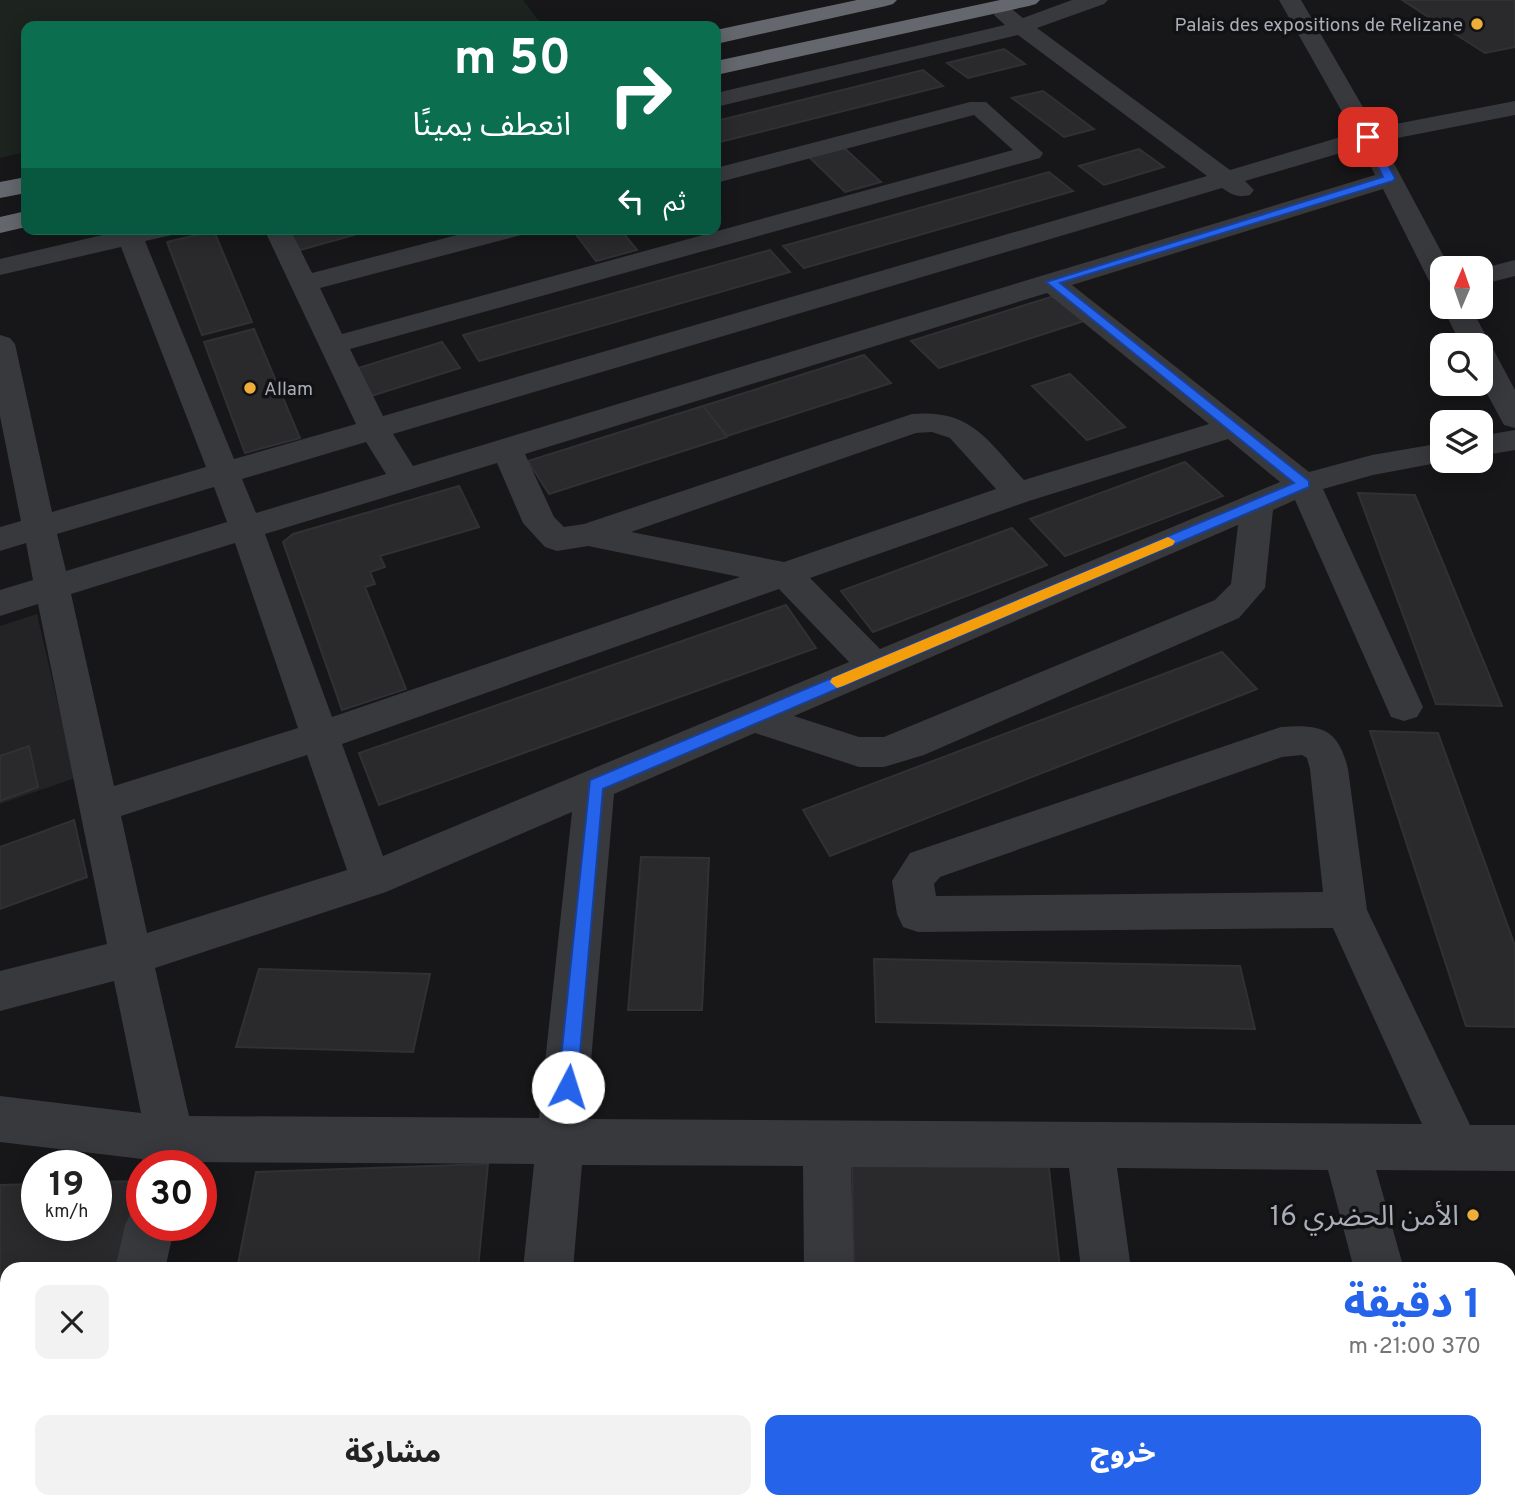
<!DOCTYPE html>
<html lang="ar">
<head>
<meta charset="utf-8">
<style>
  :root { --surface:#fff; --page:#f2f2f2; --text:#222; --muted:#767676; --accent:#2563eb }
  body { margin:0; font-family:Overpass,"Noto Sans Arabic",sans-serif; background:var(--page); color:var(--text); direction:rtl; height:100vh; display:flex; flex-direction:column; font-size:26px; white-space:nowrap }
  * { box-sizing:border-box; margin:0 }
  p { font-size:23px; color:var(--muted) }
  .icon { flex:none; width:38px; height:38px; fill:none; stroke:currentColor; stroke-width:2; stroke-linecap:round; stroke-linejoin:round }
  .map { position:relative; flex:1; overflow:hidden; direction:ltr }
  .drawer { position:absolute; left:0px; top:1262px; width:1516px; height:247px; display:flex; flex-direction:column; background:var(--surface); border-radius:21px 21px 0 0; box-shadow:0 4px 18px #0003; direction:rtl }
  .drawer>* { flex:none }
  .hud { position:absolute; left:21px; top:21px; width:700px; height:214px; border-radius:14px; box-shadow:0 4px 18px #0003; direction:rtl; background:#0b6e4f; color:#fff; overflow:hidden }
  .needle { width:46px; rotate:2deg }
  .controls { position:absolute; left:1430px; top:256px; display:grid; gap:14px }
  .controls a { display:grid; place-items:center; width:63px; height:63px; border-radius:14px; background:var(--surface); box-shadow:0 4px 18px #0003; font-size:35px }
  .speed { position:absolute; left:21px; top:1150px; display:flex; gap:14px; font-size:35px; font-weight:700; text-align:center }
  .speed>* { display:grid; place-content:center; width:91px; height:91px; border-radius:50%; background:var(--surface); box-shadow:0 4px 18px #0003; line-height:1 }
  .speed small { font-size:18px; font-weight:400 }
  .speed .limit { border:10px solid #d22; background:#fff; color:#111 }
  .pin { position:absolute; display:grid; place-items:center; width:60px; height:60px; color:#fff; margin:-30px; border-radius:14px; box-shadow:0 4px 10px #0006 }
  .me { position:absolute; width:77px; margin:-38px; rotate:5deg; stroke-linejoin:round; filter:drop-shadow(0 0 5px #0008) }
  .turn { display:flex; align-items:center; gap:24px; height:147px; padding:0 35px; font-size:32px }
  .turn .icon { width:91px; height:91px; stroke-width:2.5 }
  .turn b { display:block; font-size:49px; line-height:60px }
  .then { display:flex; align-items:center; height:66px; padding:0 35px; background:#0003; gap:14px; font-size:26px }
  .round { display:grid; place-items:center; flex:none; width:74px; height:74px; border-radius:14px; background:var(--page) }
  .head { display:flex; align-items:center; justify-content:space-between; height:119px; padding:0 35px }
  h1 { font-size:42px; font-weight:800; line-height:52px; color:var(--accent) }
  .button { display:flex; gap:14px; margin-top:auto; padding:14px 35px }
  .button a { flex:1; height:80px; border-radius:14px; background:var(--accent); color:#fff; font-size:28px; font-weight:800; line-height:80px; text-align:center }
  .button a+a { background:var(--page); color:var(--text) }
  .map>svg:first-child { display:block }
  .built { fill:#232325 }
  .green { fill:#1d231e }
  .building { fill:#2a2a2c; stroke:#313134; stroke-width:2 }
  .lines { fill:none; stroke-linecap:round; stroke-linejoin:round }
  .minor { fill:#38393d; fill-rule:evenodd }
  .highway { fill:#64676e; fill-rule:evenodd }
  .route { fill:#2563eb; stroke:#184099; stroke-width:2 }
  .slow { fill:#f59e0b }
  .poi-dot { fill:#eeae39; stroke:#121214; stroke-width:2.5 }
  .labels { text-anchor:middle; stroke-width:7; stroke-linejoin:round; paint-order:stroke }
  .far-poi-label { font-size:19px; fill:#a9aeb8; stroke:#121214; text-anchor:end }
  .near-poi-label { font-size:28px; fill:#a9aeb8; stroke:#121214; text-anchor:end }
</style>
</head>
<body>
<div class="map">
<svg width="1515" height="1507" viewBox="0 0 1515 1507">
  <rect width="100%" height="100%" fill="#171719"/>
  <path class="built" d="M37,614l38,164 -75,26v-178z"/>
  <path class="green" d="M0,0h523l20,26h-517v126l-26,6z"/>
  <path class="building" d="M1402,0h113v47l-30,6z
    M1004,49l21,15 -57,14 -21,-15z
    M923,70l20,16 -227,57v-22z
    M1043,91l51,38 -30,8 -52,-39z
    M841,145l40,37 -36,10 -39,-38z
    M1139,149l25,18 -60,18 -25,-19z
    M1049,172l24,19 -269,77 -21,-22z
    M287,229h88l-75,21z
    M572,229h48l17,21 -41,11z
    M214,231l38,91 -50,13 -35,-93z
    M770,250l20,22 -311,89 -16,-26z
    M1057,295l30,25 -148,48 -28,-27z
    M254,329l46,109 -55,15 -41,-111z
    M442,342l18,26 -89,28 -16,-27z
    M864,355l27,28 -164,53 -24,-30z
    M1070,374l55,53 -38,13 -55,-54z
    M703,406l24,31 -178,57 -21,-33z
    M1185,462l38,34 -158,60 -35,-37z
    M459,486l20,41 -99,29 5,11 -15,5 5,12 -10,3 41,102 -64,21 -59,-168 10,-8z
    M1358,493l57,2 87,211 -66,-2z
    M1012,528l35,37 -174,67 -32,-41z
    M786,605l30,43 -437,157 -20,-52z
    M1222,652l35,37 -427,167 -27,-46z
    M1370,731l68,2 77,213v81l-49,-1z
    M29,746l9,41 -38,14v-45z
    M74,820l13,57 -87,32v-62z
    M641,857l68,1 -7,152h-74z
    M874,959l366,7 15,63 -379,-7z
    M259,969l171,5 -17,78 -177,-5z
    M852,1154l196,5 12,110h-206z
    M488,1164l-10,105h-241l19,-97z
    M140,1181l-24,88h-109v62h-7v-146l37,-1v41h59v-43z
    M859,1502h228l1,5h-229z"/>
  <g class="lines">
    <path class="minor" d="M1072,0h36l-4,4 -67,24 193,142 124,-37 -75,-133h22l74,128 140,-27v14l-133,26 68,127h-8v19l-10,-2 -4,-6 -45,-90 -311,96 237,187 63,-17 70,-12v17h11l-80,15 -50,14 100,218 -6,10 -13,4 -13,-4 -96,-217 -22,10 -8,78 -26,30 -315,137 -40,12h-25l-104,-34 -141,61 -28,325 836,5 -89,-196 -415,4 -15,-5 -6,-13 -5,-33 18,-28 371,-126c40,-3 57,1 67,42l19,141 103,215h45v46l-139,-1 28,99h-50l-26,-99 -211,-2 14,101h-50l-12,-101 -218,-1 3,102h-50l-1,-103 -221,-1 -9,104h-50l11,-105 -345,-2 -1,4h-46v-7l-142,-17v-46l141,17 -27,-132 -114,30v-40l107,-27 -69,-340 -38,12v-26l33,-10 -7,-37 -26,8v-24l21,-6 -21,-105v-81l10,3 5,6 37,168 154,-45 -85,-220 -121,28v-16l128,-30h48l-4,6 -27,6 89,218 122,-35 -92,-195h26l22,44 168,-44h45l-4,6 -201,53 22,46 671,-184 -39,-35 -258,68v-15l254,-66h16l57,51 -3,5 -690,191 33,67 824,-240 -189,-141 -302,72v-14l289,-68 -11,-10 3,-5h16l10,8zM1361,147l14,28 -962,291 -20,-32 829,-246c10,7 16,10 28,7l4,-5 -9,-9zM1047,293l162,131 -185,56c-37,-40 -52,-71 -112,-66l-328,110 -20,3 -10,-10 -29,-63zM932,432l18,6 46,51 -212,73 -153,-30 285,-99zM1228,439l52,43 -400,167 -70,-71 219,-77zM366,442l20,32 -130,39 -14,-34zM497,463l26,60 22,24 12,4 31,-5 152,31 -408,140 -67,-183zM214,487l13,35 -161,49 -9,-37zM1238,525l-7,59 -16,16 -331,137h-25l-65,-21zM235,543l63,185 -184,58 -43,-192zM779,589l70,73 -466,194 -41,-112zM307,755l40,115 -200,63 -26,-117zM1302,755l5,3 3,11 13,123 -387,4 -2,-12 6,-7 342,-120zM572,812l-33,306 -350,-2 -34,-148 231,-76z
      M1515,260v16l-35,9v-16z
      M1442,306h28l45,84v38l-11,-3 -24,-44v-36h-19z
      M1515,430v20l-35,6v-20z
      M142,1204v21h33l-10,44h-50l10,-44 8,-17z
      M0,1382h7v54h-7z
      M494,1502h56l-1,5h-56z
      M803,1502h56v5h-56z
      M1109,1502h56l1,5h-56z
      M1414,1502h56l1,5h-56z"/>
    <path class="highway" d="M857,0h40l-4,4 -7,2 -170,38v-14z
      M1000,0h40l-4,4 -7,2 -313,69v-14z
      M26,177v16l-26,5v-16z
      M26,211v16l-26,6v-16z"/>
  </g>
  <path class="route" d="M1368,134l5,3 22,41 -2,3 -333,102 249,198v6l-706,302 -26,298 -3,6 -6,3 -7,-3 -3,-6 32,-307 704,-297 -248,-201 337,-105 -20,-40z"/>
  <path class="slow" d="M1168,537l7,4 -2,4 -330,141 -6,2 -7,-6 2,-4z"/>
  <g class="poi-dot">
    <circle cx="1477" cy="24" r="7"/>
    <circle cx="250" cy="388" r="7"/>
    <circle cx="1473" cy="1215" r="7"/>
  </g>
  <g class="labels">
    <g class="far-poi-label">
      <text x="1463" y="31">Palais des expositions de Relizane</text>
      <text x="264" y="395" text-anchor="start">Allam</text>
    </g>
    <g class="near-poi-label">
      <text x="1459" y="1225">الأمن الحضري 16</text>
    </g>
  </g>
</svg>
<div class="controls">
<a><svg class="needle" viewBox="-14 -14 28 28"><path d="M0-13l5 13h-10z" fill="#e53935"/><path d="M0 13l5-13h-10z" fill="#767676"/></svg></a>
<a><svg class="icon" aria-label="search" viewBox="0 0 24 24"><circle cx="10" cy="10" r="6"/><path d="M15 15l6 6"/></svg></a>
<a><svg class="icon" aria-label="layers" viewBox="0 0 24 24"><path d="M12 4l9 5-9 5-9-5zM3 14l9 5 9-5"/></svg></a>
</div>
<div class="speed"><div>19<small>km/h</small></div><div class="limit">30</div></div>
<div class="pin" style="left:1368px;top:137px;background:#d93025"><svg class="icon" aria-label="arrive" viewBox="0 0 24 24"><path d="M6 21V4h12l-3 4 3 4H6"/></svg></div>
<svg class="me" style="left:568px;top:1087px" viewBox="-20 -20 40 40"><circle r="19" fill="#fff"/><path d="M0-13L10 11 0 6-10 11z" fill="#2563eb"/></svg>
<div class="hud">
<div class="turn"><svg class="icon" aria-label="right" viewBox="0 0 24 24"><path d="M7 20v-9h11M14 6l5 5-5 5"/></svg><div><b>50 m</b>انعطف يمينًا</div></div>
<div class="then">ثم<svg class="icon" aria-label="left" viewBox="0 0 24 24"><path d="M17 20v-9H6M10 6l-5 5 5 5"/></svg></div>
</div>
<section class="drawer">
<div class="head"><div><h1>1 دقيقة</h1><p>370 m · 21:00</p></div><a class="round"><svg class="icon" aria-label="close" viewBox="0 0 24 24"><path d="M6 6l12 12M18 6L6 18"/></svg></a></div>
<div class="button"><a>خروج</a><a>مشاركة</a></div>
</section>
</div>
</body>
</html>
